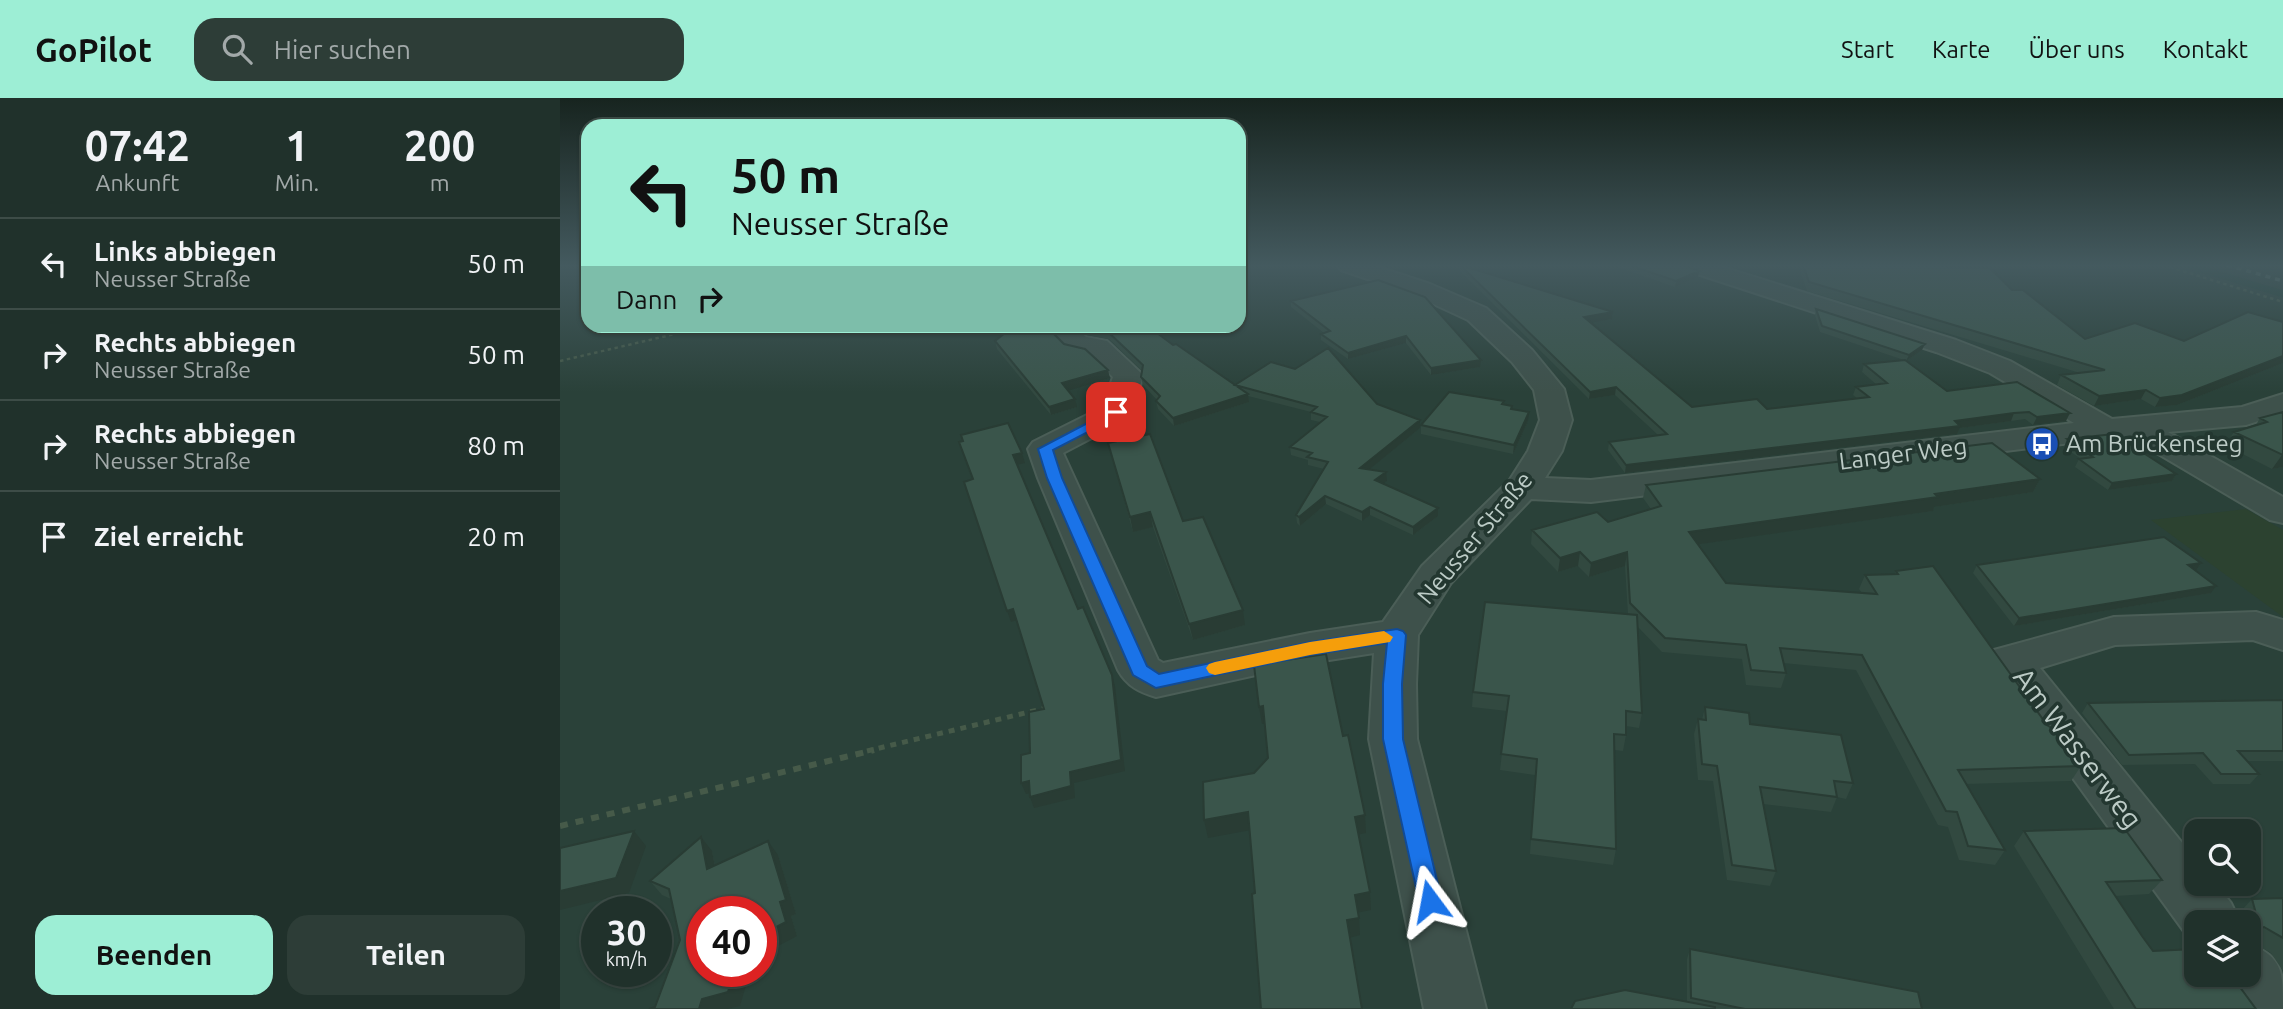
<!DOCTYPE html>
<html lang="de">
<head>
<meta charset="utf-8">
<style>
  :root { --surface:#20312b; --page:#2d3d37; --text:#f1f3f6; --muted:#a2a9a9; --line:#3d4c47; --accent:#9deed5 }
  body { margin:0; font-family:Ubuntu,sans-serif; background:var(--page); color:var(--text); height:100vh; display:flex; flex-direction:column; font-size:26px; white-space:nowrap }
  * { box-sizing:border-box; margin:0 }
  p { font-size:23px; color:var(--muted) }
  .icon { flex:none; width:38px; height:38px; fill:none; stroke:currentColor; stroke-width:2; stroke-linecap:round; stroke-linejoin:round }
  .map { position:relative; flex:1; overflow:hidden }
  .details { display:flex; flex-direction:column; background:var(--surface); width:560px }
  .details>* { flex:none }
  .top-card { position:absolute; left:21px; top:21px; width:665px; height:214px; border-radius:21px; box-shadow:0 2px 5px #0004,0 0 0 2px var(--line); background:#9deed5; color:#111; overflow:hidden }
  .tools { position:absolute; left:1624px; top:721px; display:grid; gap:14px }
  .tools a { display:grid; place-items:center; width:77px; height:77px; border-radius:14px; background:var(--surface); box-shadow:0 2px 5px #0004,0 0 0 2px var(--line); font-size:35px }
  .speed { position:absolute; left:21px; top:798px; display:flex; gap:14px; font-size:35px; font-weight:700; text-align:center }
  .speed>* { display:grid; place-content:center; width:91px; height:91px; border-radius:50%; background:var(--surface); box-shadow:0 2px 5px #0004,0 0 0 2px var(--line); line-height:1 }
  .speed small { font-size:18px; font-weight:400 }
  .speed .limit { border:10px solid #d22; background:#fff; color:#111 }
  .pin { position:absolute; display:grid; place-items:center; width:60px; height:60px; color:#fff; margin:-30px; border-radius:14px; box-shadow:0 4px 10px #0006 }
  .me { position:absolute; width:77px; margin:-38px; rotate:347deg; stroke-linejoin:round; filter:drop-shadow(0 0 5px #0008) }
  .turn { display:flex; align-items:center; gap:24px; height:147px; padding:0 35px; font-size:32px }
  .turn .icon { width:91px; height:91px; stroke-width:2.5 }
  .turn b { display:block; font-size:49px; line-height:60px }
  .then { display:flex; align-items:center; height:66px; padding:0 35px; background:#0003; gap:14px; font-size:26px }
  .eta { display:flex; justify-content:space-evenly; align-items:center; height:119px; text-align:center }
  .eta b { font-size:42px; font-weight:700; line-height:49px }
  .primary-button { display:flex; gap:14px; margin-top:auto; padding:14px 35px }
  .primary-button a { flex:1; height:80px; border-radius:21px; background:var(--accent); color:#111; font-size:28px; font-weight:700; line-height:80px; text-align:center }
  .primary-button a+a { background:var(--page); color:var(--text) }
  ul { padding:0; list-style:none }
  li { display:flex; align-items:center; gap:21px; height:91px; padding:0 35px; border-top:2px solid var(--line) }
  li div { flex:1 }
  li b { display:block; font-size:26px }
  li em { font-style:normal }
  header { display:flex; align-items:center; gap:42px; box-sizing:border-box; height:98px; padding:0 35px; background:var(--accent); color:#111 }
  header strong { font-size:33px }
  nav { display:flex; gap:38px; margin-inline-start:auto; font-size:24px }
  .search { width:490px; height:63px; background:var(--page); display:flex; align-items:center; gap:18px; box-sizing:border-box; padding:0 24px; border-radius:21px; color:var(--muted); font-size:26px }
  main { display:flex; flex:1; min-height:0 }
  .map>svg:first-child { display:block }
  .green { fill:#2c4230 }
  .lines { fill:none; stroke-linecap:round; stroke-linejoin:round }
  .stream { stroke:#1e3f34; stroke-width:7 }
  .minor-casing { stroke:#4b5e57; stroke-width:4 }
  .path-far2 { stroke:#465a49; stroke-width:2.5; stroke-dasharray:3.5 3.5; stroke-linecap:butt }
  .path-far1 { stroke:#465a49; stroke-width:5; stroke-dasharray:6 6; stroke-linecap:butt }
  .path { stroke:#465a49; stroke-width:6; stroke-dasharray:8 8; stroke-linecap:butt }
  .minor { fill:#3e514b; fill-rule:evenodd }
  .rail { stroke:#617870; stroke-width:3.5; stroke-dasharray:5 5; stroke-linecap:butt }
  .wall { fill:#324940 }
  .shaded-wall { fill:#293c34 }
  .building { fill:#3a554b; stroke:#293c34; stroke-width:2 }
  .route { fill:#1a73e8; stroke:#114b97; stroke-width:2 }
  .slow { fill:#f59e0b }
  .labels { text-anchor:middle; stroke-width:7; stroke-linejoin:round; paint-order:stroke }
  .poi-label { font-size:24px; fill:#bccbc6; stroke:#233730; text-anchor:start }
  .street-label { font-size:24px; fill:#bccbc6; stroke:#233730 }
  .near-street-label { font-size:28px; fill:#bccbc6; stroke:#233730 }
</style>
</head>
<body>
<header>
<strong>GoPilot</strong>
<div class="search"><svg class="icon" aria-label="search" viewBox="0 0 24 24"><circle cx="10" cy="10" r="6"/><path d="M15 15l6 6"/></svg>Hier suchen</div>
<nav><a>Start</a><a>Karte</a><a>Über uns</a><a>Kontakt</a></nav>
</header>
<main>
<section class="details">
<div class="eta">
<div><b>07:42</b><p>Ankunft</p></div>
<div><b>1</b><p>Min.</p></div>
<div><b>200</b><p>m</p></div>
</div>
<ul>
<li><svg class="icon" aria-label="left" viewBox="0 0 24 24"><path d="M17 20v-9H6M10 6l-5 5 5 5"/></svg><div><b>Links abbiegen</b><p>Neusser Straße</p></div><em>50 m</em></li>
<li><svg class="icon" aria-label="right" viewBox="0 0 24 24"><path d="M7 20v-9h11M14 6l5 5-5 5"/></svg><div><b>Rechts abbiegen</b><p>Neusser Straße</p></div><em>50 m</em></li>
<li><svg class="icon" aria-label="right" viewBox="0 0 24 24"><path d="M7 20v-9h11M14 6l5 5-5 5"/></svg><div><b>Rechts abbiegen</b><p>Neusser Straße</p></div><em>80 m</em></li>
<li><svg class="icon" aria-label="arrive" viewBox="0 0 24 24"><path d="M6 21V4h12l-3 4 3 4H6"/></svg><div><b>Ziel erreicht</b></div><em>20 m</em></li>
</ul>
<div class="primary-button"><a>Beenden</a><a>Teilen</a></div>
</section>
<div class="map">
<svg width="1723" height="911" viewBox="0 0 1723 911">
  <rect width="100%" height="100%" fill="#2a4139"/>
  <path class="green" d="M1686,411l37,21v87l-132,-97z"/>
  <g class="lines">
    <path class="stream" d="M1627,167l96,29"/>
    <g class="minor-casing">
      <path id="minor" d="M777,167h35l58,19 56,24 46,42 32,39 8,31 -10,31 -17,27 46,2 483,-57 -84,-50 -54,-21 -251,-82 -4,-5h35l240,75 54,21 102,58 130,-12 41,-13v19l-37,12 -78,7 115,65v26l-13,-3 -142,-84 -537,66 -60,-3 -80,84 -33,52 -2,49 1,55 69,270h-62l-55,-270 5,-86 -64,10 -154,34c-17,-5 -29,-11 -38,-27l-80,-192 -10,-29 5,-7 70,-35 10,-30 -25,-23 -20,-4 -23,-24h28l13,11 21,4 36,34 -10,37 -5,7 -65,34 95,207 5,3 147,-30 73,-11 39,-56 87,-85 19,-30 12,-31 -6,-30 -22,-28 -44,-42 -56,-26 -71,-24z
        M1696,514l27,8v30l-30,-10 -138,5 -75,23 156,192v24h20l15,19 9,19h-44v21l-5,-2 -203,-280 6,-11 120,-33z
        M1689,845c34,16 34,27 34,66h-44l-11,-16 -8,-18h29z"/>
    </g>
    <path class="path-far2" d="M1603,167l120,37
      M0,263l149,-35"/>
    <path class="path-far1" d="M307,653l183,-44"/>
    <path class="path" d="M0,728l314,-76"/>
    <use href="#minor" class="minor"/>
    <path class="rail" d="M1667,167l56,16"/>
  </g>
  <path class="wall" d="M899,167h3l151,47 -1,7 -21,3 101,85 75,2 91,-10 -5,-4 3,-8 21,-2 -15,-13 2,-8 40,-4 -84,-28 -5,-17 1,-6 106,41 -16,11 41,30 119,30 -33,4 -8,-6 -14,2 -51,7 -3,6 -332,39 -17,-23 1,-8 49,-7 -43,-40 -26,4 -130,-129z
    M1052,167h72l15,6 -1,6 -23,10z
    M1241,167h146l1,2 64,23 73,49 99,2 99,-19v41l-106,42 -22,2 -14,-8 -47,7 -37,-21 4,-10 19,-2 -273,-82 -7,-22z
    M818,182l102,87 -49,8 -25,-32 -58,16 -27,-19v-6l3,-1 -33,-26v-6z
    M431,228h55l18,18 46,34 -42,12 9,17 -26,8 -54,-66 -2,-8 7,-6z
    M516,228h66l94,59 141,19 43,24 -52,42 19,11 -5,2 56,33 -25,19 -43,-20 -8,6 -36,-17 -26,22 -3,-3 -1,-8 28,-46 -16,-4v-5l-17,-5 -1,-8 30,-25 -9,-2v-8l-63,-16 1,6 -75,24 -16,-17 -2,-8 1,-1 -14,-15 -2,-8 1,-6 -33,-32 -22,-4z
    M944,303v4l8,1v4l16,11 -15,33 -92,-20v-9z
    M1723,314v55l-11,2 -47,-24 9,-13 22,-7 4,-7z
    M1507,341l109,35 -4,7 -64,9 -33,-23 4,-8h2l-17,-12z
    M548,345l75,78 62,104 -52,15 -40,-113 -20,5z
    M1480,381l-7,13 -99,15 -1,4 -235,33 28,39 136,10 -3,-4 6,-14 30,-1 1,-3 151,154 34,41 -10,15 -105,3 39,66 -10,15 -36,-5 -11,-33 -10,-2 -82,-155 -73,-7 3,10 -5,15 -35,-3 -4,-26 -80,-7 -24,-25 4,86 -3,15 -13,-2v9l-3,16 -8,-1 1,99 -3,16 -83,-11 5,-79 -35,-5 7,-59 -35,-4 1,-15 155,-78 -3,-48 -36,11 -11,-11 -20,6 -27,-28 1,-14 76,-8 43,-13 -8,-11 3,-13z
    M1641,465l-5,8 15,22 -197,33 -41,-53 4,-8z
    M1723,602v61h-36l12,13 -9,10h-37l-18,-20 -73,1 -40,-52 6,-10z
    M1145,609l45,17 103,59 -7,16 -9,-2 -6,15 -68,-8 13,67 -6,15 -43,-6 -14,-99 -15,-1 -4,-46 4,-15 4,1z
    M1464,733l138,49 -13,14 -34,2 38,55 103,58h-142l-100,-163z
    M152,753l3,15 63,-11 18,59 -5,2 6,20 -36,-24 -21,94 -85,1 25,-67 -9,-41 -9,-4 -12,-14z
    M1723,800v73l-12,-18 -19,-11 -3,3v-23h-24l11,-11h5l11,-12z
    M1130,851l232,60h-351l116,-7v-43z"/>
  <path class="shaded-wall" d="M1139,173l-1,6 -23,10 1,-6z
    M1053,214l-1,7 -29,5 1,-7z
    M846,238v7l-58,16v-6z
    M1365,246l-3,6 -16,11 3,-6z
    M1723,258v7l-106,42 -22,2 5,-9z
    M921,262l-1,7 -49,8v-7z
    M548,272l2,8 -46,14 -2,-9z
    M1056,289l-1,8 -26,4 1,-7z
    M1586,292l-5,9 -47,7 5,-10z
    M688,296l1,8 -75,24 -1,-8z
    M515,301l2,8 -26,8 -2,-8z
    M969,314l-1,9 -15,33 1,-9z
    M1454,315l-3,8 -51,7 -3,6 -332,39 1,-8z
    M1510,315l-4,8 -33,4 4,-8z
    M860,322v8l-60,49v-9z
    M462,355l3,10 -9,2 -3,-10z
    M1722,357h1v12l-11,2z
    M826,374l1,9 -12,7v-8z
    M1616,376l-4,7 -64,9 4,-7z
    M1480,381l-7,13 -99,15 -1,4 -247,35 3,-14z
    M765,398l1,8 -26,22 -1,-9z
    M810,409v8l-8,6v-9z
    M878,410v8l-25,19v-8z
    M590,414l3,15 -20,5 -3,-15z
    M1020,454l-2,14 -20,6 2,-14z
    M1067,454l-2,14 -36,11 2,-14z
    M1641,465l-5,8 -8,-6z
    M1656,488l-5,7 -197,33 5,-8z
    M453,511l4,11 -6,2 -4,-11z
    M683,512l2,15 -52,15 -4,-16z
    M552,577l3,11 10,85 -51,12 1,15 -41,10 -4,-11 40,-25z
    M703,608l3,17 -4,1 -3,-17z
    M469,683l5,11 -8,2 -5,-11z
    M688,714l3,18 -43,8 -4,-18z
    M805,717l1,18 -10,2 -1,-18z
    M74,733l12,15 -17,47 -69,17v-19z
    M141,739l11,14 6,32 -11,-14z
    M208,743l10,14 18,59 -5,2 6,20 -36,19v-20l19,-33z
    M810,794l1,18 -15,3 -1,-18z
    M799,820l1,17 -11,3 -2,-18z
    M174,873h16l-10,35 -13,3h-28l3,-10z"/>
  <path class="building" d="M900,167l153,47 -29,5 108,90 65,-8 10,10 102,-12 -13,-10 31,-4 -23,-19 41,-4 42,31 70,-9 53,31 -33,4 -8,-5 -15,1 -59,8 5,5 -334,39 -17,-23 58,-8 -51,-47 -26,5z
    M1069,167h55l15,6 -23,10z
    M1243,167h144l1,2 42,1 22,22h11l62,49 50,-16 49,18 64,-29 35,10v34l-101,39 -22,3 -14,-8 -47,6 -38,-21 44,-5 -296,-88z
    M818,182l47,17 56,63 -50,8 -25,-32 -58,17 -27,-19 9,-3 -39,-30z
    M1256,211l109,35 -16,11 -87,-29z
    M437,228h49l18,18 21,5 23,21 -46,13 13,16 -26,8 -54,-66 10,-8z
    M524,228h58l3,2 4,-1 24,18 3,-1 72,50 -75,24 -17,-17 4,-5 -19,-19 2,-12 -36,-34 -22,-4z
    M768,250l49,56 43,16 -60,48 26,4 -11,8 63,28 -25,19 -43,-20 -8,5 -37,-16 -26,21 -3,-2 32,-53 -21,-5 5,-4 -22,-6 37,-30 -16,-5 6,-5 -82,-22 36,-23 24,7z
    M889,294l55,9 -2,3 10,2 -1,3 18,3 -15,33 -93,-20z
    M1723,314v43l-49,-23 33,-10 -7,-4z
    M448,325l14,30 -9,2 65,154 5,-2 29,68 9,85 -51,12 1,14 -41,11 -1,-16 -8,2v-28l9,-2 -1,-41 15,-3 -31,-100 -6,2 -43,-129 9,-3 -14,-37 4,-1 -2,-6z
    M590,336l33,87 20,-4 40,93 -54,14 -39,-112 -20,5 -22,-74z
    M1554,336l62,40 -64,9 -33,-24 14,-2 -26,-18z
    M1432,345l48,36 -105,15 3,3 -249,35 37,51 151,11 -12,-19 33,-1 -2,-3 37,-5 114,159 6,4 28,37 -123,4 47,80 -37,-4 -11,-34 -11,-1 -84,-156 -82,-7 6,25 -35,-3 -5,-25 -81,-7 -35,-35 -3,-51 -36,11 -11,-11 -20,6 -28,-28 65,-18 11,10 53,-16 -15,-21z
    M1604,439l37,26 -13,2 28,21 -197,32 -42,-53z
    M925,504l152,13 5,98 -16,-2v24l-12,-1 2,115 -85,-10 6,-80 -36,-5 8,-58 -36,-4z
    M766,556l17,82 5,-1 17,80 -10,2 15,75 -15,3 4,23 -12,2 15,89h-101l-9,-115 3,-1 -7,-81 -44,8 -1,-38 51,-9 14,-15 -5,-52 -4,1 -5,-42z
    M1723,602v51h-45l21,23h-38l-18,-21 -74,2 -41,-52z
    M1145,609l44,6 1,11 91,11 12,48 -19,-2 3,16 -77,-10 16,84 -44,-6 -15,-99 -15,-2 -4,-45 8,1z
    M1564,730l38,52 -56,2 36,54 11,15 43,-2v26h35l25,34h-120l-112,-178z
    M74,733l-18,47 -56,13v-43z
    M141,739l6,32 61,-28 18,59 -6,2 6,20 -25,13v-23h-59v59h32l-6,21 -26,7 -3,10h-50l6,-2 25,-67 -11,-51 -19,-8z
    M1723,800v40l-19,-11 -3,1 -1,6h-6l-5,-6v-6h-4l-9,-11 19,-1 -3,-11z
    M1130,851l228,43 4,17h-177l-54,-11z
    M1065,892l90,17v2h-144l4,-8z"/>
  <linearGradient id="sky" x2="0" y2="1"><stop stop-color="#17241f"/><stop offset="0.57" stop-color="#445a5f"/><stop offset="1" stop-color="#445a5f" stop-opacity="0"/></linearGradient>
  <rect width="1723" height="294" fill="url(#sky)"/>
  <path class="route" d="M556,310l7,4 -2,3 -68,35 9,28 85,188 12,8 151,-32 87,-13 6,2 3,4 -4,49 1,55 39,162 -3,8 -9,3 -8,-3 -3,-8 -36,-162v-55l4,-41 -77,12 -154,33 -23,-13 -86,-197 -9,-29z"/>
  <path class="slow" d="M824,533l9,6 -3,5 -80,13 -95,20 -6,-2 -3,-5 3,-4 6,-2 95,-20z"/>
  <defs>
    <g id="bus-disc" transform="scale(1.75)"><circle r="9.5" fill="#1a4fb4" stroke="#233730"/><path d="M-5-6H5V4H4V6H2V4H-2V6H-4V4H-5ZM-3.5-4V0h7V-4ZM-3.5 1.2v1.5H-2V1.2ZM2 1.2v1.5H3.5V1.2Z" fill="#fff"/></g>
  </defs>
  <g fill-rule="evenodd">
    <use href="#bus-disc" x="1482" y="346"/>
  </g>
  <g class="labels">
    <g class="poi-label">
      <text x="1506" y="354">Am Brückensteg</text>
    </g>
    <g class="street-label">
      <text transform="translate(1343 356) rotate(-7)" y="8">Langer Weg</text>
      <text transform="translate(915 440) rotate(-50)" y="8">Neusser Straße</text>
    </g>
    <g class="near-street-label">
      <text transform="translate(1518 650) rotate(53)" y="10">Am Wasserweg</text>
    </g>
  </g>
</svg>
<div class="tools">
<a><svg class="icon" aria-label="search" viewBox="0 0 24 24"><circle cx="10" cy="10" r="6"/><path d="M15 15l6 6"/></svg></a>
<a><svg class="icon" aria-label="layers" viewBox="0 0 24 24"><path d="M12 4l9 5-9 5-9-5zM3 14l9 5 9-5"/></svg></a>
</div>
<div class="speed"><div>30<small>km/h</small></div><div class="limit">40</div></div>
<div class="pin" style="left:556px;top:314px;background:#d93025"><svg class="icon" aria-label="arrive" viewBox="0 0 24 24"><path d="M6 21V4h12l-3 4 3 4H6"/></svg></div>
<svg class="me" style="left:870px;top:803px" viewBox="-20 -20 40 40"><path d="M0-17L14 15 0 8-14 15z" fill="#1a73e8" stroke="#fff" stroke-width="4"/></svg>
<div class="top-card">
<div class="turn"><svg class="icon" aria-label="left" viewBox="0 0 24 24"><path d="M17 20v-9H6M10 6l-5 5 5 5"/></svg><div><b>50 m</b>Neusser Straße</div></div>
<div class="then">Dann<svg class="icon" aria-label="right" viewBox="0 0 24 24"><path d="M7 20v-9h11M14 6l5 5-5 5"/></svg></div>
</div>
</div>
</main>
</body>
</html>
